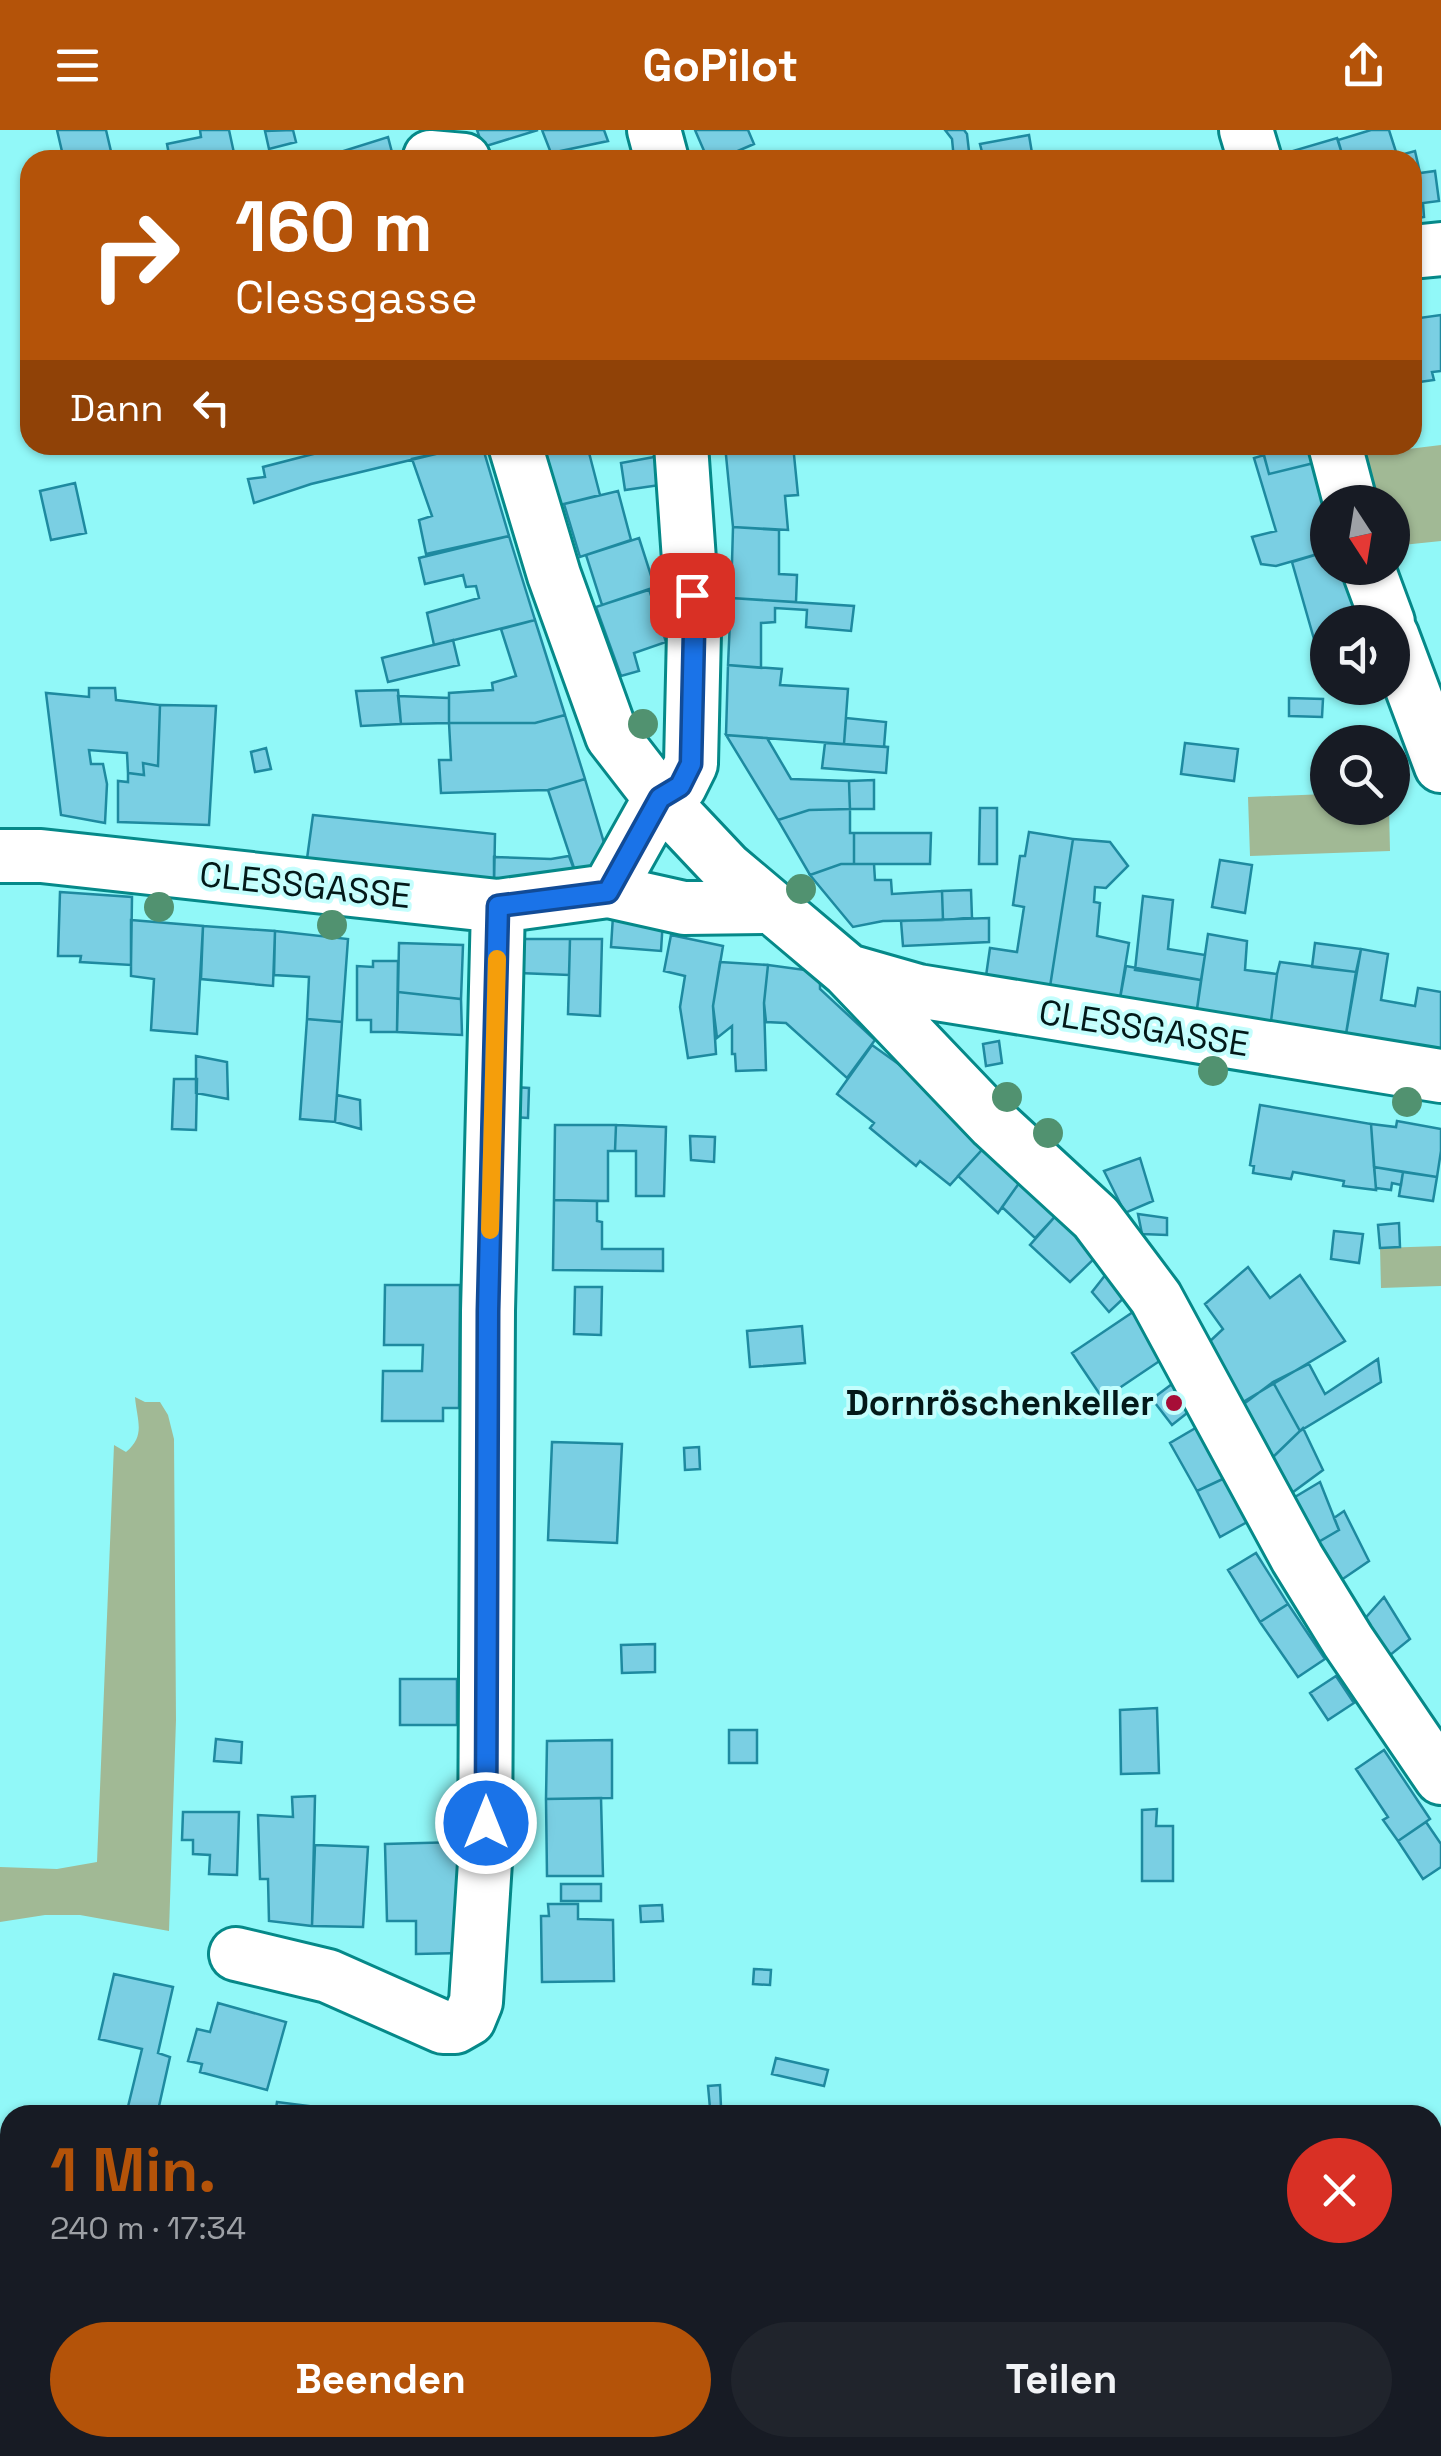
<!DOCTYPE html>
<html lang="de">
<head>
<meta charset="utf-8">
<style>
  :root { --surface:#171b24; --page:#20242c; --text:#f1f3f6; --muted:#9ea1a6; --accent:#b45309 }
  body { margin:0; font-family:"Space Grotesk",sans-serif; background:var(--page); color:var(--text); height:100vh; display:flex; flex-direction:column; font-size:38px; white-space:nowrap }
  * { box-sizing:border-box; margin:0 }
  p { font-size:32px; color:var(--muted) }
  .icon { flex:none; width:55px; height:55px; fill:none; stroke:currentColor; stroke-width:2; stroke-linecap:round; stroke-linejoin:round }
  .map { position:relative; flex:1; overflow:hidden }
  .drawer { position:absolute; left:0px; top:1975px; width:1442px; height:352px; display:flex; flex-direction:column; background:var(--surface); border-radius:30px 30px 0 0; box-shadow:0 2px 8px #0004 }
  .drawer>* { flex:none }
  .top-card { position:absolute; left:20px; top:20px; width:1402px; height:305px; border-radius:30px; box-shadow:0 2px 8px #0004; background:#b45309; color:#fff; overflow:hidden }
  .needle { width:65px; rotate:168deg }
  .fabs { position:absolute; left:1310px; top:355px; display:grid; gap:20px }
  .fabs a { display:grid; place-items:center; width:100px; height:100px; border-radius:50%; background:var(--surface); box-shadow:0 2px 8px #0004; font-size:50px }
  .pin { position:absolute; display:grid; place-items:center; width:85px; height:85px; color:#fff; margin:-42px; border-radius:20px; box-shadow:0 5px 15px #0006 }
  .me { position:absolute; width:110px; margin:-55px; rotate:0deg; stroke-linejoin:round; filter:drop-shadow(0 0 8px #0008) }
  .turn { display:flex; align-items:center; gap:35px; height:210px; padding:0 50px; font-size:45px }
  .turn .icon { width:130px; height:130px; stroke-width:2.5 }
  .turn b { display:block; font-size:70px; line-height:85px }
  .then { display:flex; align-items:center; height:95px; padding:0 50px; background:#0003; gap:20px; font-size:38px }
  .round { display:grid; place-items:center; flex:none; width:105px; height:105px; border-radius:52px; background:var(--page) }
  .head { display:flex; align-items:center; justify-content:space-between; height:170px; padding:0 50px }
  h1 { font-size:60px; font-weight:700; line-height:75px; color:var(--accent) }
  .button { display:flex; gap:20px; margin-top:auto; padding:20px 50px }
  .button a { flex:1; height:115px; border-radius:60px; background:var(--accent); color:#fff; font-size:40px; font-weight:700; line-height:115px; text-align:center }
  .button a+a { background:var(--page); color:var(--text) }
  header { display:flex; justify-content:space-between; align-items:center; height:130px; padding:0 50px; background:var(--accent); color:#fff; font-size:45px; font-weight:700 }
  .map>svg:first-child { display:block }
  .green { fill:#a1b995 }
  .building { fill:#7acfe3; stroke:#1e8aa0; stroke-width:2.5 }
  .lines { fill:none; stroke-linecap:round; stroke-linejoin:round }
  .minor-casing { stroke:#058989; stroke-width:58 }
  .minor { stroke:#fff; stroke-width:52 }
  .tree { fill:#519270 }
  .route-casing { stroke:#114b97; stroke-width:25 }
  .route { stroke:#1a73e8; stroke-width:18 }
  .slow { stroke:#f59e0b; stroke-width:18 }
  .poi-dot { fill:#a70e37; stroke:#c4fefd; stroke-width:4 }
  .labels { text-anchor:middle; stroke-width:8; stroke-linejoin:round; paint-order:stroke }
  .street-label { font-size:35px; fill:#031919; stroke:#c4fefd }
  .poi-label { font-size:35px; font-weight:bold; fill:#031919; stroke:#c4fefd; text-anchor:end }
</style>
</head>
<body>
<header><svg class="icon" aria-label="menu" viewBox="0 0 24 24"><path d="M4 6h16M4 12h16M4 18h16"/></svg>GoPilot<svg class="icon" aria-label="share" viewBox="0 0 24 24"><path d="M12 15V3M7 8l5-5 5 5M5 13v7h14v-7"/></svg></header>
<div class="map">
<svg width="1441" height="2326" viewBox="0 0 1441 2326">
  <rect width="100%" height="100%" fill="#91f8f8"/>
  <path class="green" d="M1441,315v96l-48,5 -1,-44h-25l-16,-46z
    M1327,664l1,14h61l1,43 -140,5 -2,-59z
    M1441,1116v40l-60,2 -1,-40z
    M135,1267l10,5h15l8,13 6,24 2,281 -7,211 -89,-16h-35l-45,7v-55l57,2 40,-7 17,-417 12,7c20,-17 11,-31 9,-55z"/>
  <path class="building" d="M57,0h49l7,30h-49z
    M200,0h29l5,23 -27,7h-37l-3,-16 34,-7z
    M293,0l3,12 -27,7 -4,-18z
    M477,0h61l-55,17z
    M542,0h62l4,11 -57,12z
    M695,0h53l6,14 -37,16h-9z
    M945,0h19l3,4 3,26h-16l-2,-21z
    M1371,0h18l8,25 -15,5h-38l-6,-20z
    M1029,5l4,24 -49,1 -4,-16z
    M388,7l6,23h-79z
    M1337,8l7,22h-56l-2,-7z
    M1415,21l5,22 15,-2 4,30 -16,2 1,14 -12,2v-59h-30z
    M1441,185v56l-9,1 2,8 -22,3v-64z
    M348,315h125l-162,39 -57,19 -6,-24 17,-2 -2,-10z
    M473,315h9l27,91 -83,18 -7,-34 13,-4 -20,-57z
    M544,315h43l13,50 -40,10z
    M725,315h68l5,50 -13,1 3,34 -55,-3z
    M1261,315h52l5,17 -49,12z
    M665,325l2,29 -42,6 -4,-27z
    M1264,325l5,19 49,-12 10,40v49l-52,15 -15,-2 -9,-27 24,-6 -22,-73z
    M75,353l11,50 -35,7 -11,-49z
    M618,361l13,49 -51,17 -16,-53z
    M733,397l46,3v44l18,1 -1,27 -65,-4z
    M509,406l26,84 -101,25 -7,-32 52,-15 -3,-12 -10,1 -3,-12 -38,9 -6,-26z
    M639,408l16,50 -53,17 -16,-50z
    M1328,421v17h22l16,54h-38v13l-14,4 -22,-77z
    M649,459l17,53 -32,11 5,18 -18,5 -25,-69z
    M731,468l123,8 -3,25 -45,-4 1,-17 -32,-2v14l-14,1v45l-33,-3z
    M535,490l30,95 -30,8h-86v-30l44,-3 -1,-7 24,-7 -15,-47z
    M453,510l6,25 -71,17 -6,-24z
    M728,535l54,4 -2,16 68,4 -4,55 -118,-9z
    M89,558h26l1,12 44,5 -2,61 -15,-3 1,12 -16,-2 -1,-20 -38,-3 2,14h12l4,20 -2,39 -44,-8 -15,-122 43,4z
    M398,560l3,34 -40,2 -5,-35z
    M398,566l51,2v25l-48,1z
    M1289,568l34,1 -1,18 -33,-1z
    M160,575l56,1 -7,119 -91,-3v-41l10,1v-9l16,2 -1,-12 15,3z
    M565,585l20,64 -37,11 -107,3 -2,-33h12l-2,-37h86z
    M846,588l40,4 -2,25 -40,-3z
    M726,605l41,3 24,41 58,2 1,28 -41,1 -31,10z
    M825,613l63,4 -2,26 -64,-5z
    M1185,613l53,6 -4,32 -53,-7z
    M266,618l5,21 -16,3 -4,-20z
    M585,649l25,84 -32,17 -30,-90z
    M874,650v29h-24l-1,-28z
    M980,678h17v56h-18z
    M850,679v24h4v31h-13l-31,11 -32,-55 31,-10z
    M313,685l182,19 -1,52 -188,-20z
    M1029,702l44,7 -24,154 -64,-10 5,-35 27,4 7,-45 -11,-2 7,-49h5z
    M854,703h77l-1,31h-76z
    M1073,709l37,3 18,24 -22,22 -11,-1 -1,15 6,1 -3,33 32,7 -10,61 -70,-11z
    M569,726l9,24 -84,6v-29l57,2z
    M1220,730l32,5 -7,48 -33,-6z
    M841,734h33l1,16h16l1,14 50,-3 1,29 -60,1 -30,6 -43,-52z
    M971,760l1,28 -29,2 -1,-29z
    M60,762l72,5 -1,68 -51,-3 1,-6h-23z
    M1143,766l30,4 -5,49 37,6 -4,25 -66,-10z
    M613,786l50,3 -2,32 -50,-4z
    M989,788v24l-86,4 -2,-25z
    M131,790l72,6 -6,108 -46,-4 3,-51 -23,-3z
    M203,796l72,5 -2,55 -72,-7z
    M275,801l73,8 -6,83 -35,-3 2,-42 -35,-2z
    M1208,804l39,7 -2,29 32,4 -7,55 -74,-13z
    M671,805l52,11 -10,60 3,48 -28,4 -8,-51 5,-31 -21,-5z
    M520,809h50l-1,36 -50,-2z
    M570,809h32l-2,77 -32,-2z
    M399,813l64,2 -2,54 -63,-7z
    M1315,813l46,6 -5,23 -44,-5z
    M1361,819l27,5 -7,46 34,6 3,-18 23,4v64l-96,-16z
    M373,831h25l-1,71h-26v-12h-14v-54l16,1z
    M720,832l48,3 -4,38 2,67 -30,1 -1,-17h-3v-28l-15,12 -4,-32z
    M1280,832l76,10 -11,68 -75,-11 7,-55z
    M768,835l52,7v17l55,51 -28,38 -61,-55 -20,-1 -2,-19z
    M1126,836l75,14 -5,36 -77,-12z
    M398,862l63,7 1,36 -65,-3z
    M307,889l35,3 -7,100 -35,-3z
    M999,911l3,22 -16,3 -3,-22z
    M872,915l53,38 64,59 -39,43 -30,-24 -4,5 -46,-38 4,-5 -37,-29z
    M196,926l31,6 1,37 -32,-6z
    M174,949h23l-1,51 -24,-1z
    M514,957l15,1 -1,30 -15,-1z
    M337,965l23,5 1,29 -26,-7z
    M1260,975l111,19 5,66 -33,-4 1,-5 -51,-9 -2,7 -38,-6 1,-7 -4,-1z
    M1397,991l44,8v22l-4,26 -63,-10 -3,-43 25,3z
    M555,995h61l-1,26h-7v50l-54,-1z
    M616,995l50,2 -2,69h-28v-45h-21z
    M690,1006l25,1 -1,25 -23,-2z
    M989,1012l33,37 -24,34 -40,-37z
    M1140,1028l13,43 -28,12 -21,-42z
    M1374,1037l29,5 -2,13 -9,-2 -1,7 -15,-2z
    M1403,1042l34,5 -4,24 -34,-5z
    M1022,1049l38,32 -25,27 -33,-31z
    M554,1070l43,1v20l5,1v27h61v22l-110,-1z
    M1060,1081l38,44 -28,27 -40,-37z
    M1138,1084l29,4v17l-25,-1z
    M1399,1093l1,24 -20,1 -2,-23z
    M1334,1101l29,3 -4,29 -28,-4z
    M1248,1137l22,31 30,-23 45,66 -102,61 -36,-58 16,-15 -18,-25z
    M1110,1139l18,25 -19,18 -17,-20z
    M385,1155h75l-1,123h-16v13h-61l1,-50h39l1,-26h-39z
    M575,1157h27l-1,48 -27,-1z
    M1136,1180l31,46 -64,43 -31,-46z
    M802,1196l3,37 -55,4 -3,-36z
    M1378,1229l3,23 -81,49 -27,-49 36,-18 16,30z
    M1176,1251l20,25 -24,19 -20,-26z
    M1273,1252l27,49 -29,28 -30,-53z
    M1199,1296l28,51 -30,14 -27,-48z
    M1303,1298l20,42 -34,25 -18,-36z
    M552,1312l70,2 -5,99 -69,-3z
    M699,1317l1,22 -15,1 -1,-22z
    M1227,1347l22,44 -29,16 -23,-46z
    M1320,1352l19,48 -24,14 -25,-44z
    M1344,1381l25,50 -35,24 -19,-41 24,-14 -5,-12z
    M1256,1423l32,51 -28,18 -32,-52z
    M1384,1467l26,42 -26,21 -23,-37z
    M1288,1474l37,55 -27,18 -38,-55z
    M655,1514v28l-33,1 -1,-28z
    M1336,1546l18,27 -26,17 -18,-27z
    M400,1549h57v46h-57z
    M1157,1578l2,65 -38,1 -1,-64z
    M729,1600h28v33h-28z
    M216,1609l26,3 -1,21 -27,-2z
    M612,1610v58l-66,1 1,-58z
    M1384,1620l46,69 -32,22 -15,-21 5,-3 -32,-48z
    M315,1666l-3,130 -43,-5 -1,-42h-8l-2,-64 35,2 -1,-20z
    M601,1668l2,78h-56l-1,-77z
    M1157,1679l-1,17h17v55h-31v-71z
    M183,1682h56l-2,63 -28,-1 1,-19 -17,-1v-14h-11z
    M1426,1692l15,22v23l-18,12 -25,-38z
    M459,1712l2,111 -45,1v-33h-29l-2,-77z
    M315,1715l53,2 -5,80 -51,-1z
    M561,1754h40v17h-40z
    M548,1774h30v15l35,1 1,61 -72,1 -1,-66h8z
    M662,1775l1,16 -22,1 -1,-16z
    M754,1839l17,1 -1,15 -17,-1z
    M114,1844l59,13 -15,66 12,4 -13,58h-31l16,-66 -43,-10z
    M218,1873l68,19 -19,68 -67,-18 2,-8 -14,-3 9,-32 13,3z
    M776,1928l52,12 -4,16 -52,-12z
    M720,1955l1,22 -11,1 -2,-22z
    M277,1972l32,4 -1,9h-33z
    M268,2318h70v8h-69z"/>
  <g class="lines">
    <g class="minor-casing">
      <path id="minor" d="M654,0l8,30
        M1246,0l9,30
        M430,27l34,3
        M1412,122l29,-3
        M515,315l39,130 58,161 48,62 66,70 122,103 146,153 102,94 60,80 141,260 51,83 93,137
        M1335,315l15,57
        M1368,438l20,54
        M1392,505l49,131
        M660,668l20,-12 11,-22 3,-132 -13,-187
        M0,726h41l457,50 110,-15 76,17 86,-1
        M608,761l52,-93
        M848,841l70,20 523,85
        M236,1824l92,22 115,51h12l14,-8 7,-17 9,-140 3,-551 10,-405"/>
    </g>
    <use href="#minor" class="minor"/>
  </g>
  <g class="tree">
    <circle cx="643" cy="594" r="15"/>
    <circle cx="801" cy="759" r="15"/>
    <circle cx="159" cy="777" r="15"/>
    <circle cx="332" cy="795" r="15"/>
    <circle cx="1213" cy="941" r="15"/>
    <circle cx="1007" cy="967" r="15"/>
    <circle cx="1407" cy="972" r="15"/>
    <circle cx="1048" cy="1003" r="15"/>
  </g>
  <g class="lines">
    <g class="route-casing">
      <path id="route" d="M486,1693l2,-512 10,-405 110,-14 52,-94 20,-12 11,-22 3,-132 -2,-37"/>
    </g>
    <use href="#route" class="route"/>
    <path class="slow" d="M490,1100l7,-271"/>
  </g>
  <circle class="poi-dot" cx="1174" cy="1273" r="10"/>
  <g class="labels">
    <g class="street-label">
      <text transform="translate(305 755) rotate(6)" y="12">CLESSGASSE</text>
      <text transform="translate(1144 898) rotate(9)" y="12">CLESSGASSE</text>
    </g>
    <g class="poi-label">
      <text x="1154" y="1285">Dornröschenkeller</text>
    </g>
  </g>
</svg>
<div class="fabs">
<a><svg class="needle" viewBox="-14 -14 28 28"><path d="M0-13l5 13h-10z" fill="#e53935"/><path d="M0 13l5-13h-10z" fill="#9ea1a6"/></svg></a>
<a><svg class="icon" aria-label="sound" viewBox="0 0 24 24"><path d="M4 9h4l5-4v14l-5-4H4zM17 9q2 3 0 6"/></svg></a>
<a><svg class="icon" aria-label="search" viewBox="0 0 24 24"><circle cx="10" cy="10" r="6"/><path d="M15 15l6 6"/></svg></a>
</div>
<div class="pin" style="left:692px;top:465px;background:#d93025"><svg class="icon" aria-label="arrive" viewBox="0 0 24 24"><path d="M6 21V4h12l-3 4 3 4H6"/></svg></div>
<svg class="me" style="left:486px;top:1693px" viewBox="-20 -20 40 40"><circle r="17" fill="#1a73e8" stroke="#fff" stroke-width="3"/><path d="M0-11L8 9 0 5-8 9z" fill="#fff"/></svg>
<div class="top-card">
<div class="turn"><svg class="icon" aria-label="right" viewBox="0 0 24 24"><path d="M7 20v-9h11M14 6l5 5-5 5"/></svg><div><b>160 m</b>Clessgasse</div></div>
<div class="then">Dann<svg class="icon" aria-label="left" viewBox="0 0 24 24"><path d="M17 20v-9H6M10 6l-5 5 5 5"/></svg></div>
</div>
<section class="drawer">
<div class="head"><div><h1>1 Min.</h1><p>240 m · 17:34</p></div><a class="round" style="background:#d93025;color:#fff"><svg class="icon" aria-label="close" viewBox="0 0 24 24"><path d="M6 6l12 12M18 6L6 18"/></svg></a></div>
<div class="button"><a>Beenden</a><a>Teilen</a></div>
</section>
</div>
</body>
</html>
